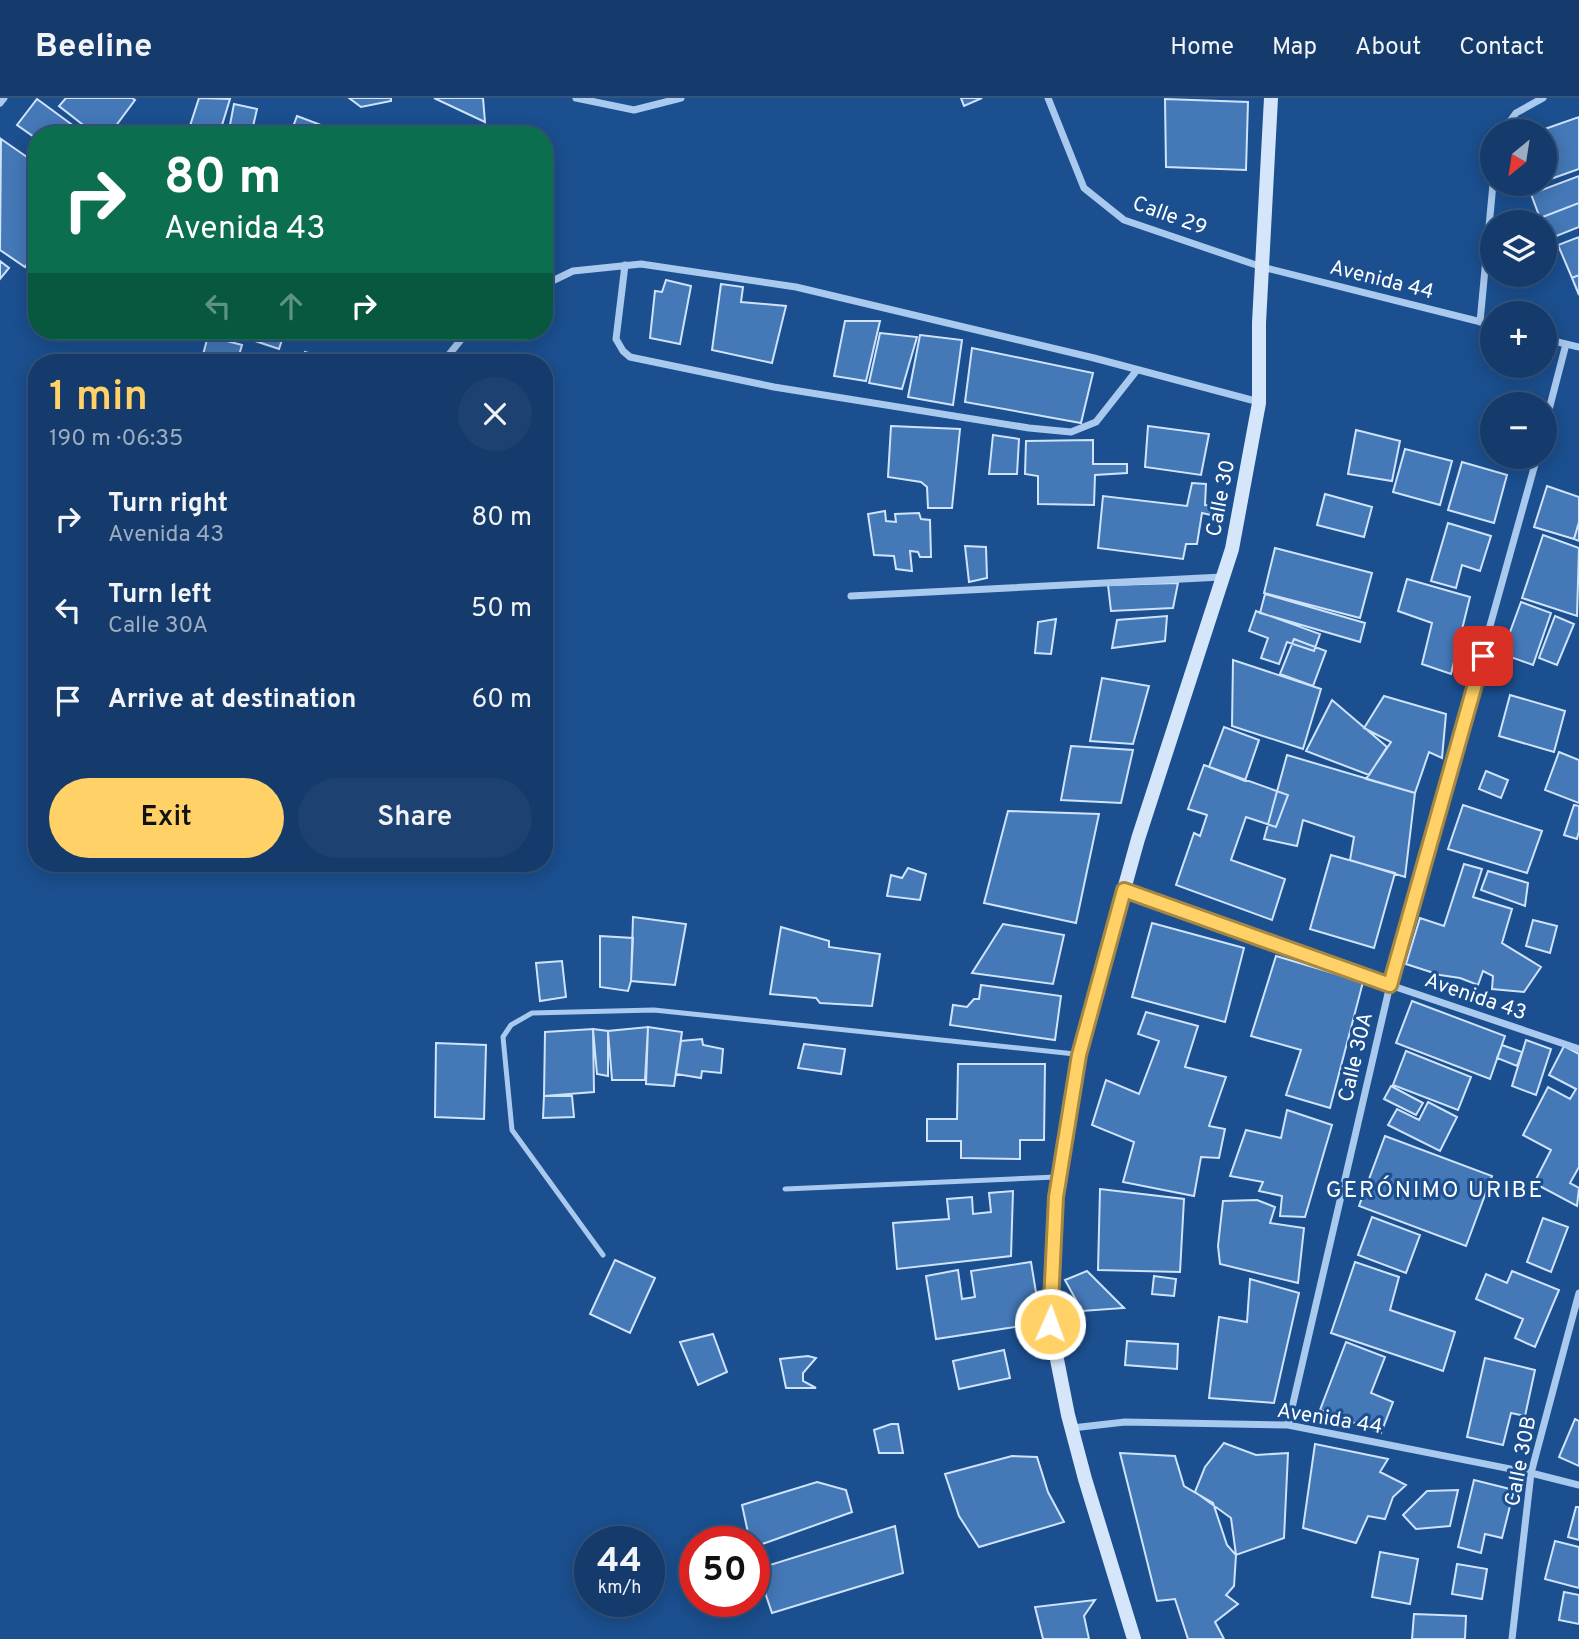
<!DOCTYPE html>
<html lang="en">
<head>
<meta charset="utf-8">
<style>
  :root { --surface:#143b6b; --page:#1d4271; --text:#f1f3f6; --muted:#9dadc1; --line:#33557e; --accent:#ffd166 }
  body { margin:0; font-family:Overpass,sans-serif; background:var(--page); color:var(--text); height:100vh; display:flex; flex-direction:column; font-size:26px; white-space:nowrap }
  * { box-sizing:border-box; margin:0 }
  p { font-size:23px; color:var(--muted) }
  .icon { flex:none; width:38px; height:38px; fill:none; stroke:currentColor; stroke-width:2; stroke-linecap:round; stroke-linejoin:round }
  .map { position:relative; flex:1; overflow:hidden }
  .drawer { position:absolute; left:28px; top:256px; width:525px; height:518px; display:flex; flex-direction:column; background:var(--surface); border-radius:28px; box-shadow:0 4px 18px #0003,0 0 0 2px var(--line) }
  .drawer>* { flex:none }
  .top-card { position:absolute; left:28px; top:28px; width:525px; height:214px; border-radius:28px; box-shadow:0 4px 18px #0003,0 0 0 2px var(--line); background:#0b6e4f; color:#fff; overflow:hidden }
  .needle { width:46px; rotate:210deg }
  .controls { position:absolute; left:1480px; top:21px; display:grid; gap:14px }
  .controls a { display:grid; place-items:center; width:77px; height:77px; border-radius:50%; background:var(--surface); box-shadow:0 4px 18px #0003,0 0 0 2px var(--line); font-size:35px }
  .speed { position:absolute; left:574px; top:1428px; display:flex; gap:14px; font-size:35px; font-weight:700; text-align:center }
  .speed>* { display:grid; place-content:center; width:91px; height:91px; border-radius:50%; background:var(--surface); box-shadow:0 4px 18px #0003,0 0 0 2px var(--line); line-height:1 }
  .speed small { font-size:18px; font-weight:400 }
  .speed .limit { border:10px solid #d22; background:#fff; color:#111 }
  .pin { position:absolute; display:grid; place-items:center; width:60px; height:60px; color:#fff; margin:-30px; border-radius:14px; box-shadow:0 4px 10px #0006 }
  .me { position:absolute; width:77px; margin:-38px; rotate:2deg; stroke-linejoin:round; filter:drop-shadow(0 0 5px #0008) }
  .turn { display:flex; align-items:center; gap:24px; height:147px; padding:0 21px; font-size:32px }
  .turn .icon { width:91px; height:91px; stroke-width:2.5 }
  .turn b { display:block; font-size:49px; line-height:60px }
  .lanes { display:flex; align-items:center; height:66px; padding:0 21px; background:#0003; justify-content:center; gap:35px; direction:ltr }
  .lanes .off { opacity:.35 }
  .round { display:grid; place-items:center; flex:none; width:74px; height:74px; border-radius:37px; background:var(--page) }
  .headline { display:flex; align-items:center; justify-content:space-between; height:119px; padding:0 21px }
  h1 { font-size:42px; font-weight:600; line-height:52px; color:var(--accent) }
  .action { display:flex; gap:14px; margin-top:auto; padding:14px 21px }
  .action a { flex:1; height:80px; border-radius:42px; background:var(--accent); color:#111; font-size:28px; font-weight:600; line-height:80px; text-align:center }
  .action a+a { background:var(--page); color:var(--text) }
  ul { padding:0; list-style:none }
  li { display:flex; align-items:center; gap:21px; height:91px; padding:0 21px }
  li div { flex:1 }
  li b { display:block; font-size:26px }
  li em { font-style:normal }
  header { display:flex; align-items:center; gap:42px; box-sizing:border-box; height:98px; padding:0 35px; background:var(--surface); border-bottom:2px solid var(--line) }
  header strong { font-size:33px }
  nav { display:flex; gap:38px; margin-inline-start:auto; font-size:24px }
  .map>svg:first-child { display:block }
  .building { fill:#4478b7; stroke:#cfe3fa; stroke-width:2 }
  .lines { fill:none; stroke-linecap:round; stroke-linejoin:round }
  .lane { stroke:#a9c9ee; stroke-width:5 }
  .street { stroke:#a9c9ee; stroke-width:7 }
  .secondary { stroke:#d6e6fa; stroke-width:14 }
  .route-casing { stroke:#a68842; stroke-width:18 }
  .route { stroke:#ffd166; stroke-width:12 }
  .labels { text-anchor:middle; stroke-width:6; stroke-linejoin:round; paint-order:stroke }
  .street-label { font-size:21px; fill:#fff; stroke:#1b4f8f }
  .neighbourhood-label { font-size:23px; letter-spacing:2px; fill:#fff; stroke:#1b4f8f }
</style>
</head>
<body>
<header>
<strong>Beeline</strong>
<nav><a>Home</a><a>Map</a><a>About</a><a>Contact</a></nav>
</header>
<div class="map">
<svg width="1579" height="1541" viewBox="0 0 1579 1541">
  <rect width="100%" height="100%" fill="#1b4f8f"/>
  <path class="building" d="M66,0h66l3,2 -26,35h-13l-37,-29z
    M199,0l31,1 -11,36h-32z
    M349,0h42v3l-30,6z
    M434,0h49l2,24z
    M961,0h21l-18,8z
    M37,1l49,36h-49v4l-20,-14z
    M1165,1l83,3 -2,68 -80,-3z
    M234,6l23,5 -6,26h-23z
    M297,18l32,12 -3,7h-36z
    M1579,19v52l-34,12v-50h-6z
    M263,30l18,7h-21z
    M1,41l36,25v86l-12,17 -25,-17z
    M1579,78v27l-39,15 -9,-24z
    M1579,105v24l-30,12 -4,-17h-3l-2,-4z
    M1579,139v38l-7,3 -14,-33z
    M0,163l9,7 -9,11z
    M1579,177v20l-7,-17z
    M666,182l25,6 -11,58 -30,-6 5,-47 7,1z
    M721,186l22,3 -2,15 45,4 -14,57 -60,-13z
    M845,223h35l-14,60 -32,-5z
    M223,233h20l-1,5z
    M251,233h34l-6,18 -30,-10z
    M318,233h25l-2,7z
    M880,235l37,4 -15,52 -33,-6z
    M920,237l42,5 -9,65 -45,-8z
    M208,238l34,9 -5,17h-36z
    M972,250l121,25 -12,50 -116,-21z
    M305,254l30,9v1h-33z
    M891,328l69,3 -8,79h-24l-1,-21 -6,-5 -33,-5z
    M1148,328l61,8 -8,41 -56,-8z
    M1356,332l44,11 -8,40 -44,-7z
    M993,337l26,4 -2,35h-28z
    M1093,342v24h34v9l-32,2 -1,30 -56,-1v-28l-13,-2 1,-33z
    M1405,351l47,12 -12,44 -47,-13z
    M1462,364l45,13 -13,48 -46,-13z
    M1192,385l14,1 -1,21 12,3 -2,8 -13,-3 -5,31h-11l-3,15 -85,-11 5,-52 84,10z
    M1547,388l32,11v25l-5,17 -40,-12z
    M1325,396l47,13 -8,30 -47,-12z
    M885,413l1,10 10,1 -1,-8 24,-1 2,6 9,1 1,37h-11l-2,-5 -8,-1 2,20 -16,-2 -2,-13 -20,-1 -6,-41z
    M1579,424v19l-5,-2z
    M1448,425l43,13 -11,35 -18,-6 -6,23 -25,-7z
    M1543,437l36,13 -2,68 -55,-18z
    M965,448l21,1 1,31 -18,4z
    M1275,450l97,25 -12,45 -96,-25z
    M1407,481l63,18 -19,77 -29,-10 10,-41 -34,-12z
    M1178,485l-5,25 -62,3 -3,-26z
    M1265,496l100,29 -5,19 -100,-29z
    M1521,504l30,11 -18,52 -31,-11z
    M1256,513l64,23 -6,17 -27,-9 -8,22 -18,-6 7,-20 -19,-7z
    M1167,518l-2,25 -53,7 5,-28z
    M1555,518l19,8 -17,41 -18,-7z
    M1056,521l-5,35 -16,-1 3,-31z
    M1294,541l32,12 -13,35 -33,-12z
    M1233,562l88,29 -18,60 -71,-23z
    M1102,580l47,8 -16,58 -43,-3z
    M1510,597l55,16 -11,41 -55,-16z
    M1384,598l62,18 -4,44 -13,-6 -14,41 -49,-14 25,-37 -27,-14z
    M1332,602l55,47 -18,28 -63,-24z
    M1224,629l35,13 -14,41 -36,-14z
    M1071,648l62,4 -12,53 -60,-3z
    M1559,654l20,8v43l-34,-13z
    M1287,657l128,38 -10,84 -55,-17 4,-23 -51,-17 -6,26 -33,-7z
    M1204,667l84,30 -12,32 -30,-10 -15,43 54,19 -13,41 -96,-35 18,-52 6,3 7,-21 -19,-6z
    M1486,673l22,9 -7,18 -22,-9z
    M1463,707l79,26 -15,42 -79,-24z
    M1574,707l5,1v25l-2,8 -13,-4z
    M1008,713l91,3 -23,109 -92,-20z
    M1331,757l64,18 -21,75 -64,-19z
    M1464,766l18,5 -9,28 39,12 -10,34 39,24 -17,25 -32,-3 1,-13 -10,-5 -5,14 -18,-7 -20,-3 -34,-11 14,-46 24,8z
    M908,770l18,6 -6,26 -33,-4 4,-21 11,3z
    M1488,773l40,12 -3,23 -44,-16z
    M633,819l53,7 -11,61 -44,-4z
    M1533,822l24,6 -7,27 -24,-7z
    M1152,825l92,25 -19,74 -93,-25z
    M1003,826l61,11 -11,49 -81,-11z
    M781,829l48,14v6l51,7 -8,52 -52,-3 -4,-5 -46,-4z
    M600,838l33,2 -2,43 -3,10 -28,-4z
    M1276,858l87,26 -33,126 -44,-13 15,-45 -50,-14z
    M562,863l4,36 -26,4 -4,-38z
    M981,887l80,11 -6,44 -105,-15 3,-20 14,2 7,-8h5z
    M1412,903l93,35 -15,43 -94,-36z
    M1146,914l52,14 -13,41 41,10 -17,49 16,3 -6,29 -18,-1 -7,39 -71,-14 11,-40 -42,-17 14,-45 33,14 20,-53 -21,-7z
    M648,929l-3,53h-33l-4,-49z
    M648,929l34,5 -8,54 -28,-2z
    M593,931l1,63 -50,4 1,-64z
    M593,931l15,2v45l-11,-2z
    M702,941l1,6 20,4 -2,24 -19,-2 -1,7 -25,-4 5,-33z
    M1526,942l25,9 -15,46 -24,-9z
    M436,945l50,2 -2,74 -49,-2z
    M804,946l41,5 -4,25 -43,-6z
    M1502,947l20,7 -5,14 -20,-8z
    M1564,948l15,8v113l-9,16 9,5 -2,18 -43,-23 17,-33 -28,-15 25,-48 22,12 6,-10 -27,-14z
    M1406,953l65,26 -13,33 -65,-25z
    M958,966h87l-1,76h-24v19l-59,-1v-17h-34v-22h30z
    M1391,988l32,17 -7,12 -32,-16z
    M544,998h28l2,21 -31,1z
    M1428,1004l29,15 -17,34 -52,-26 9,-16 22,11z
    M1287,1012l45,15 -27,92 -25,-1 2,-20 -23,-5 4,-9 -33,-6 16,-46 35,8z
    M1385,1038l107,40 -26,70 -107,-40z
    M1100,1091l84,10 -4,73 -82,-2z
    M1013,1093l-2,65 -114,13 -4,-46 56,-4 -2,-20 25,-2 1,17 18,-2 -2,-19z
    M1257,1102l18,7 -5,16 34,5 -6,55 -78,-19 -2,-18 5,-45z
    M1372,1119l48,18 -14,38 -48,-18z
    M1543,1120l25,9 -17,45 -24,-10z
    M615,1162l40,18 -25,55 -40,-19z
    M1031,1164l10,61 -105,16 -10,-63 32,-6 4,29 13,-2 -4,-26z
    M1355,1164l44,15 -9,33 65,22 -12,39 -112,-38z
    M1087,1173l37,37 -42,3 -17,-31z
    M1512,1173l47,19 -24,57 -20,-9 8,-19 -47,-20 10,-25 21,9z
    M1154,1178l22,3 -2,17 -22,-2z
    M1250,1181l49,14 -25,110 -65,-5 10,-81 28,5z
    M713,1236l14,38 -29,13 -18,-43z
    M1127,1243l51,3 -1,25 -52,-4z
    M1346,1244l39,15 -14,36 22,9 -12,31 -61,-23z
    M1004,1252l6,28 -51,11 -6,-28z
    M808,1258l8,2 -13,15v8l13,7h-30l-6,-29z
    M1485,1260l50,12 -10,46 -14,-3 -8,32 -36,-8z
    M1575,1321l4,2v45l-20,-9z
    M891,1326h7l5,29h-24l-5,-23z
    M1224,1345l32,12 32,-2 -4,85 -48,17 -5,-37 -36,-26 10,-25z
    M1315,1346l73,15 -8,13 26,13 -13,12 -8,22 -17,-3 -12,27 -53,-15z
    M1120,1355l55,3 9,30 29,17 14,42 9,10 -2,31 -8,9 12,9 -23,18 9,17h-36l-13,-40 -18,2z
    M1012,1358l25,1 11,35 16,30 -85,25 -20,-31 -14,-42z
    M1474,1382l40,10 -12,48 -17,-4 -4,19 -23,-6z
    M817,1384l29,8 6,22 -98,35v-5h-4l-8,-37z
    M1458,1392l-8,36 -34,3 -13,-14 24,-24z
    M1576,1409h3v33l-11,-3z
    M895,1428l8,47 -131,40 -15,-44z
    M1555,1443l24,6v41l-34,-9z
    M1380,1454l38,7 -8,45 -38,-7z
    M1457,1466l30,5 -5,30 -30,-5z
    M1564,1494l15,3v29l-20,-4z
    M1095,1502l-11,16 5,23h-46l-8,-32z
    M1414,1516l52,2 -1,23h-53z"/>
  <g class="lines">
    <path class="lane" d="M785,1091l271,-12
      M603,1157l-91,-125 -9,-93 8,-12 21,-12 122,-3 421,44"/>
    <path class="street" d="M576,0l58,12 47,-12
      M1048,0l36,90 40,32 138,47 231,58
      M0,5l4,-5
      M1503,33l13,-18 27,-15
      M625,167l-9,74 7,12 7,6 144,30 255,41 42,4 25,-10 41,-52
      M544,187l29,-14 68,-7 155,23 298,71 165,44
      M1480,224l13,-138
      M1545,241l34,8
      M443,264l25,-31
      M1545,327l21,-81
      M851,498l371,-19
      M1124,792l266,95 189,64
      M1288,1327l102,-440 147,-528
      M1072,1330l53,-6 163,3 243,48 48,12
      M1512,1541l19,-166 48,-180"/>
    <path class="secondary" d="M1134,1541l-49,-160 -17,-64 -18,-91 6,-127 22,-142 60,-216 94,-290 27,-146v-80l12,-225"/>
  </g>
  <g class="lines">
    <g class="route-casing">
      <path id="route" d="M1050,1226l6,-127 23,-142 45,-165 266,95 93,-329"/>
    </g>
    <use href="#route" class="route"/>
  </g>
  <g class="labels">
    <g class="street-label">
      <text transform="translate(1170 117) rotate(20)" y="7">Calle 29</text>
      <text transform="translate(1382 181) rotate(14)" y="7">Avenida 44</text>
      <text transform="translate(1220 400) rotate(-79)" y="7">Calle 30</text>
      <text transform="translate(1476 898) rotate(19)" y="7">Avenida 43</text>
      <text transform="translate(1355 959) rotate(-77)" y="7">Calle 30A</text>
      <text transform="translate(1330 1320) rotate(9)" y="7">Avenida 44</text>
      <text transform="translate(1520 1363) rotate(-79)" y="7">Calle 30B</text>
    </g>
    <g class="neighbourhood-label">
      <text x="1435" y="1099">GERÓNIMO URIBE</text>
    </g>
  </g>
</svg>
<div class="controls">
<a><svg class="needle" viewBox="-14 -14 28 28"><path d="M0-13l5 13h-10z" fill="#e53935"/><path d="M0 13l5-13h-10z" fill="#9dadc1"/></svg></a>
<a><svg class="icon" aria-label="layers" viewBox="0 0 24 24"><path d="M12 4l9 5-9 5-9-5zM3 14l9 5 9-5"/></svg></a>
<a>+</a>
<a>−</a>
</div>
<div class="speed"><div>44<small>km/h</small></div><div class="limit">50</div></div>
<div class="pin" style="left:1483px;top:558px;background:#d93025"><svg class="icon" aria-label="arrive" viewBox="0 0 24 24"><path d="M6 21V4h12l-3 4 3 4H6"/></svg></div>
<svg class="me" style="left:1050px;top:1226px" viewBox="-20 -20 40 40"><circle r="17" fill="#ffd166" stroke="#fff" stroke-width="3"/><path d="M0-11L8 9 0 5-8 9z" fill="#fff"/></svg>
<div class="top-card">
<div class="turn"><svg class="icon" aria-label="right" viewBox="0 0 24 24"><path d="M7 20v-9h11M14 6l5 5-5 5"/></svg><div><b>80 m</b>Avenida 43</div></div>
<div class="lanes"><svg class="icon off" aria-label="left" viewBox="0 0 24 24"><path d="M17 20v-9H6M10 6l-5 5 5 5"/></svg><svg class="icon off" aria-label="ahead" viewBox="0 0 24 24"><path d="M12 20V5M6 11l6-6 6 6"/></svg><svg class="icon" aria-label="right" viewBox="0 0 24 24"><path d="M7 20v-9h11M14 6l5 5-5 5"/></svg></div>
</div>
<section class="drawer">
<div class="headline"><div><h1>1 min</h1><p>190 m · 06:35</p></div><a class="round"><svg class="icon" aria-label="close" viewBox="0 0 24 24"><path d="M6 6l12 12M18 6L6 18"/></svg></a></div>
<ul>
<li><svg class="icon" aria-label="right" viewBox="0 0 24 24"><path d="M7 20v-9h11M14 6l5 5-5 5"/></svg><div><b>Turn right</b><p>Avenida 43</p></div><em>80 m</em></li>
<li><svg class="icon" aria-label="left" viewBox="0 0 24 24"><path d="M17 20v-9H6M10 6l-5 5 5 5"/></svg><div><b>Turn left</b><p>Calle 30A</p></div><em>50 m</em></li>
<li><svg class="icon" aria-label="arrive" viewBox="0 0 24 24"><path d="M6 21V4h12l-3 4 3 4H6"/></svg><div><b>Arrive at destination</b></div><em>60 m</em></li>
</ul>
<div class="action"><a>Exit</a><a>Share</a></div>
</section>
</div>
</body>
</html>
